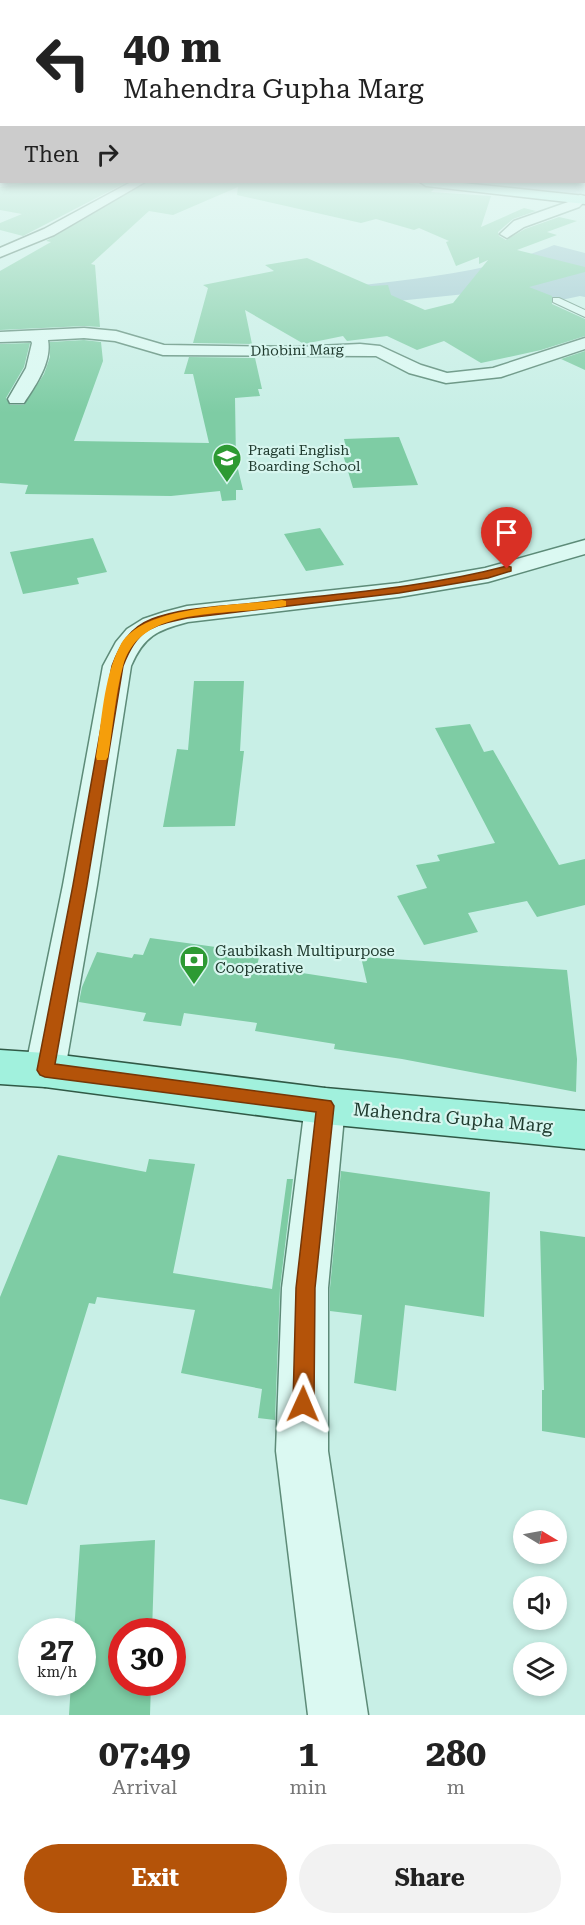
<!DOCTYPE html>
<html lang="en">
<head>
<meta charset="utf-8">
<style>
  :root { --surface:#fff; --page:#f2f2f2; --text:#222; --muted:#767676; --accent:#b45309 }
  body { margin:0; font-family:"Roboto Serif",serif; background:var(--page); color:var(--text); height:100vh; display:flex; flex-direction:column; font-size:22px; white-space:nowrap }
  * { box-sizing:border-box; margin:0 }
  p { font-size:20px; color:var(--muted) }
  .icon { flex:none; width:33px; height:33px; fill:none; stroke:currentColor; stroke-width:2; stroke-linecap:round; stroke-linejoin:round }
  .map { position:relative; height:1715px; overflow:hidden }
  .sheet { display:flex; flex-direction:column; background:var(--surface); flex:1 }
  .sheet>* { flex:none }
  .banner { position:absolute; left:0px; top:0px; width:585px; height:183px; box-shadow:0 3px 9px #0003; background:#fff; color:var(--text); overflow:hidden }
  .needle { width:39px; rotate:100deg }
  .fabs { position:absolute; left:513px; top:1510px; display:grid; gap:12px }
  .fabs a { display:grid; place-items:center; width:54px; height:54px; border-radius:50%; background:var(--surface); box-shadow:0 3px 9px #0003; font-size:30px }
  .speed { position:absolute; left:18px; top:1618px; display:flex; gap:12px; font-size:30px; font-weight:700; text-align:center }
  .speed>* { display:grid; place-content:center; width:78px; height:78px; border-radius:50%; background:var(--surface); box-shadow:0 3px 9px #0003; line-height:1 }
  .speed small { font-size:15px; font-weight:400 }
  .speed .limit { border:9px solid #d22; background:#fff; color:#111 }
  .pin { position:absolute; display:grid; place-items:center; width:51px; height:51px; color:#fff; margin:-62px -26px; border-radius:50% 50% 50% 0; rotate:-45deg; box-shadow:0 0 6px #0007 }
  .pin .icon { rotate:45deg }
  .me { position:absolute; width:66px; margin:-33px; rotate:1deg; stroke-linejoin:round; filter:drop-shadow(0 0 4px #0008) }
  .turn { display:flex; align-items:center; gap:21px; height:126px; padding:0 24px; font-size:27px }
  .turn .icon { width:78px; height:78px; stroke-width:2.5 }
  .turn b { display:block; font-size:42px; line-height:51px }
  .then { display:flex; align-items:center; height:57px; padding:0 24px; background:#0003; gap:12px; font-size:22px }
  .eta { display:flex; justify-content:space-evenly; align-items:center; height:102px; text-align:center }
  .eta b { font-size:36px; font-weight:700; line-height:42px }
  .primary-button { display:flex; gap:12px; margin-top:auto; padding:12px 24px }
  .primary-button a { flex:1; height:69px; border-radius:36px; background:var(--accent); color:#fff; font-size:24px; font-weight:700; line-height:69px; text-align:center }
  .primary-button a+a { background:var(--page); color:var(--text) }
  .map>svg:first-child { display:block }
  .green { fill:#9bc4cd }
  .building { fill:#7ecca4 }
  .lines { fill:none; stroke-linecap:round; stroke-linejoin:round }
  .service-casing { stroke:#5d8b78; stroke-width:2 }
  .minor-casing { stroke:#5d8b78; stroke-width:3 }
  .secondary-casing { stroke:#406d59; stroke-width:3 }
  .primary-casing { stroke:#305946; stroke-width:3 }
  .service { fill:#dbf9f2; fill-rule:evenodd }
  .minor { fill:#dbf9f2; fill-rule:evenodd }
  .secondary { fill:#dbf9f2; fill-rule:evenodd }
  .primary { fill:#a1f1dd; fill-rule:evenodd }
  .route { fill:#b45309; stroke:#753606; stroke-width:1.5 }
  .slow { fill:#f59e0b }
  .labels { text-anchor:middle; stroke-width:4.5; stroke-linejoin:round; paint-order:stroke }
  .far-street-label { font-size:14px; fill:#203b2f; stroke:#d7f6ef }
  .far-poi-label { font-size:14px; fill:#203b2f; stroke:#d7f6ef; text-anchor:start }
  .poi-label { font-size:15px; fill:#203b2f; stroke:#d7f6ef; text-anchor:start }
  .near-street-label { font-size:18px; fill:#203b2f; stroke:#d7f6ef }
</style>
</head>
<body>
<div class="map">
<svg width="585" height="1715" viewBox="0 0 585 1715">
  <rect width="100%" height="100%" fill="#c8efe6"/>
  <path class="green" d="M584,173l1,21 -7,1 -81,-6 -46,-7h133z
    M554,245l31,8v44l-5,-1 -42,9 -63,-12 -97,10 -24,-17c68,-8 137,-14 200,-41z"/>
  <path class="building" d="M34,182h93l-104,54 -23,-6v-7l22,-9 -22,-4v-23z
    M147,182h245l28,3 14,4 -3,3 60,4 -10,31 43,-19 12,3 -23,8 -15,13 1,4 7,4 19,-11 34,-12 18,4 -30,11 10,3 -40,15 68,17v5l-56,15 23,9v8l33,15v17l-44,14 -60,13 -37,-22 -27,9 -30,-14 -40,5 -4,-5 -39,8 -59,-34 7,34 -59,-1 15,-55 -5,-3 71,-14 -9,-6 42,-7 64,28 17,-1 3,10 34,15 28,-7 35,-43 -9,4v-7l-23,9 -10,-24 3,-1 -30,-13 -5,2 -38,-11 -15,4 -124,-28 1,-8 -65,28 -24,-4 -58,53 4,1 5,62 -16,-1 -84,4v-59l51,-29 -5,-1z
    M84,340l17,2 2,19 -29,80 135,2 -16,-69h-9l5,-17 66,1 7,31h-4l2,7 -25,2 1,63 7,29h-7v10l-14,1 -2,-10 -49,5 -146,-2 3,-9 -28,-2v-139l30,-1 -6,24 -18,31 4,7h14l20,-31 6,-17v-15z
    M585,351v19l-24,-11z
    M399,437l19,48 -65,3 -12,-40h5l-2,-9z
    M320,528l24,37 -38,6 -22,-37z
    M93,538l14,34 -30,6 2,6 -56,10 -13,-42z
    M194,681h50l-4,70h4l-9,75 -72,1 14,-78 11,1z
    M470,724l14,28 9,-2 66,115 26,-6v46l-48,12 -10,-16 -59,12 10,19 -54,13 -27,-49 30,-8 -11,-23 24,-4 -3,-6 58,-12 -60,-115z
    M150,938l110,15 -3,13 110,17 -6,-26 206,13 10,89 -1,33 -174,-33 -68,-10 1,-5 -80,-13 2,-8 -73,-10 -3,13 -38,-5 3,-8 -67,-11 3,-15 15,-35 35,6 2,-4 9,1z
    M58,1155l88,17 3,-13 46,5 -22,109 99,16 15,-110h6l-13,109 -5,132 -17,-2 4,-29 -81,-16 14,-63 -98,-13 -2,7 -6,-1 -62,202 -27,-6v-202z
    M341,1171l149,21 -6,125 -79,-12 -9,86 -42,-8 8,-68 -32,-4v-23z
    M540,1231l45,6v201l-43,-7v-41h2z
    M155,1540l-3,92h-30v51h29l-1,32h-81l2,-32h11v-51h-8l6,-87z"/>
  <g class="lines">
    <g class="service-casing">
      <path id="service" d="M553,298h6l26,12v7l-32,-15z"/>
    </g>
    <g class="minor-casing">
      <path id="minor" d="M580,195l4,1 1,5 -6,6 -55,20 -17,11 -7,-4 14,-13 57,-20z
        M84,328l32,3 48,14 132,2 64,-3 20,2 41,19 26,8 46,-5 92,-30v11l-84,28 -55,6 -37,-10 -33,-17 -213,-1 -48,-14 -31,-3 -36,2c4,22 -12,45 -24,63h-14l-2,-4 18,-31 6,-25 -1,-2 -31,1v-10z
        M585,540v14l-97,28 -89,15 -211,25c-31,8 -44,14 -57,44l-34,219 -32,185 -6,12 -14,5 -14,-5 -6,-12 38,-185 40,-219 13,-24 11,-13 16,-10 21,-7 23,-6 212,-23 86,-15z
        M325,1088l14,5 6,13 -17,182v163l40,264h-60l-32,-264 6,-163 23,-182 6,-13z"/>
    </g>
    <g class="secondary-casing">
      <path id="secondary" d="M131,182h14l-91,53 -54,22v-9l44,-19z"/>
    </g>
    <g class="primary-casing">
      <path id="primary" d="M420,182h33l132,14v8l-159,-18z
        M0,1050l45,3 280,35 260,23v38l-260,-25 -280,-37 -45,-3z"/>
    </g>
    <use href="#service" class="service"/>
    <use href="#minor" class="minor"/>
    <use href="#secondary" class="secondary"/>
    <use href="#primary" class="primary"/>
  </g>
  <linearGradient id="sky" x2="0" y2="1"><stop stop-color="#97b0d9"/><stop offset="0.42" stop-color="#e6f8f4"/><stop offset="1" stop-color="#e6f8f4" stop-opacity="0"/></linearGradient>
  <rect width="585" height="413" fill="url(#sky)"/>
  <path class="route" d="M507,566l4,1v4l-23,7 -89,15 -212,25c-37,8 -50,11 -64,48l-36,219 -32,179 276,37 3,5 -19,182 -1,116 -4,8 -7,3 -7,-3 -3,-8 3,-116 20,-176 -271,-35 -5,-2 -3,-5 36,-185 39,-219c8,-21 17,-38 40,-47 34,-13 76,-12 112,-17 81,-9 164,-15 243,-36z"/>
  <path class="slow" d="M282,600l4,1v5c-52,11 -146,-4 -163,60 -8,29 -10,61 -15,91l-2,3h-9l-1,-3c6,-35 7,-78 24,-111 20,-41 121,-41 162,-46z"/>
  <defs>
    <g id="school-pin" transform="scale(1.5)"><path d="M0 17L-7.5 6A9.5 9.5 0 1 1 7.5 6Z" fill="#2d9a33" stroke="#d7f6ef"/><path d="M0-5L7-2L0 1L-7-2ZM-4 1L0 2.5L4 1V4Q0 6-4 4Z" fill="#fff"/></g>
    <g id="bank-pin" transform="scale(1.5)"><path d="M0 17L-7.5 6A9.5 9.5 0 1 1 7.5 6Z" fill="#2d9a33" stroke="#d7f6ef"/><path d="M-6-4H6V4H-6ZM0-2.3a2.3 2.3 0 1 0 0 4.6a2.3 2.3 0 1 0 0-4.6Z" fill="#fff"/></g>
  </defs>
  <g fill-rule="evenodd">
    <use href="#school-pin" x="227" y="458"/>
    <use href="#bank-pin" x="194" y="960"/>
  </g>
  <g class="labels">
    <g class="far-street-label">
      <text transform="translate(297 350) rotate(-1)" y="5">Dhobini Marg</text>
    </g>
    <g class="far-poi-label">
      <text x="248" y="455">Pragati English<tspan x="248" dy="16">Boarding School</tspan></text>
    </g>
    <g class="poi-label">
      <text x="215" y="956">Gaubikash Multipurpose<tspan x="215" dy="17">Cooperative</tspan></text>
    </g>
    <g class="near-street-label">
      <text transform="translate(453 1118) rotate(5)" y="6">Mahendra Gupha Marg</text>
    </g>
  </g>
</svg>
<div class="fabs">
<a><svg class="needle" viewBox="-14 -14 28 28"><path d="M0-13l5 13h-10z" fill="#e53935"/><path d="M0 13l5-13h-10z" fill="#767676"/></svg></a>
<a><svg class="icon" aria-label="sound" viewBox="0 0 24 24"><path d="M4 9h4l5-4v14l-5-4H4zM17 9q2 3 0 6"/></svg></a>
<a><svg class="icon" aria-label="layers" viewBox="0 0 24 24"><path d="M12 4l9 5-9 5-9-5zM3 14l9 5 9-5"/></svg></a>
</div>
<div class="speed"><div>27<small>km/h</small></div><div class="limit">30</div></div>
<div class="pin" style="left:507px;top:569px;background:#d93025"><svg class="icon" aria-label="arrive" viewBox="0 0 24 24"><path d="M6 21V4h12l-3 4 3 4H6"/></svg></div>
<svg class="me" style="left:303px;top:1404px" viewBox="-20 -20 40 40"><path d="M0-17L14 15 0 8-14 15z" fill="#b45309" stroke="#fff" stroke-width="4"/></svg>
<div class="banner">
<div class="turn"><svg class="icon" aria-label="left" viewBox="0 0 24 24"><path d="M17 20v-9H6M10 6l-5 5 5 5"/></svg><div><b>40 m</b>Mahendra Gupha Marg</div></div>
<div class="then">Then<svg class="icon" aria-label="right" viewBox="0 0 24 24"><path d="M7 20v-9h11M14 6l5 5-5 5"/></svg></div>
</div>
</div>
<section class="sheet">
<div class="eta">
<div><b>07:49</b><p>Arrival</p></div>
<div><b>1</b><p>min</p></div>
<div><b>280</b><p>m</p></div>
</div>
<div class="primary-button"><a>Exit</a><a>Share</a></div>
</section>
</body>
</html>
